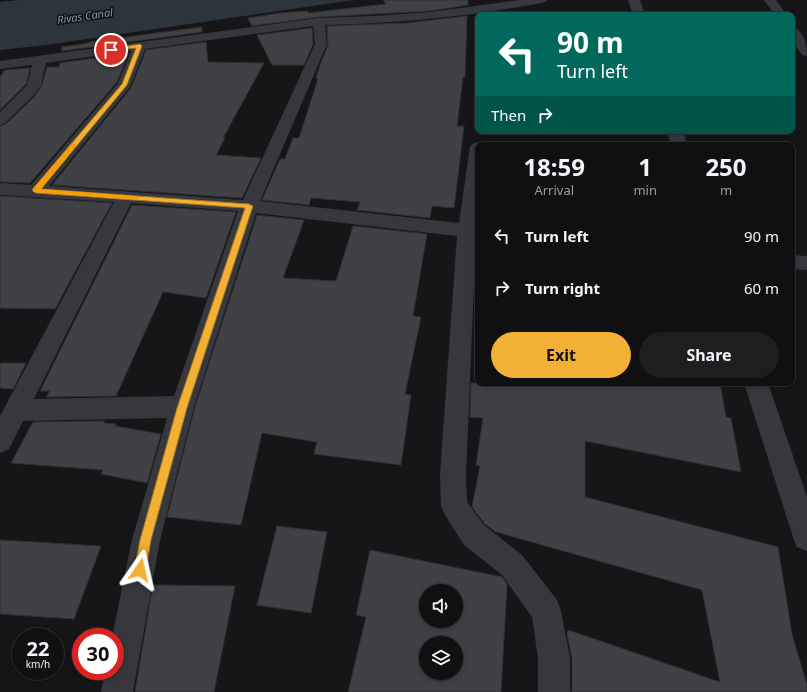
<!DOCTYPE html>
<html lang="en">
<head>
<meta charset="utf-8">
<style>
  :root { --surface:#101012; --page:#1e1e20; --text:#f1f3f6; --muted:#9c9d9f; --line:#303032; --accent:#f2b134 }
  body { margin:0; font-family:"Noto Sans",sans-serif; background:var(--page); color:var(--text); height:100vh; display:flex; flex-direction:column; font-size:15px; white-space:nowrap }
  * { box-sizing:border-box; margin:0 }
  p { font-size:13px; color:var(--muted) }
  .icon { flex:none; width:22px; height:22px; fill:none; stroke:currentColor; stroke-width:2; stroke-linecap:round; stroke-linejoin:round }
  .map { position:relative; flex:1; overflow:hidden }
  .sheet { position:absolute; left:475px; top:142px; width:320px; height:244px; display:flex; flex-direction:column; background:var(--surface); border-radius:8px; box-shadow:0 2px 6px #0003,0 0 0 1px var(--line) }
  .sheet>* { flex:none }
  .guide { position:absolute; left:475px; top:12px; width:320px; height:122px; border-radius:8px; box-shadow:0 2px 6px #0003,0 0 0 1px var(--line); background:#00695c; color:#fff; overflow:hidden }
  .controls { position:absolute; left:419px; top:584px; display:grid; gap:8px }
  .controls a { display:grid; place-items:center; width:44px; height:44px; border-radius:50%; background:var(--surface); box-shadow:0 2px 6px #0003,0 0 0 1px var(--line); font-size:20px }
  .speed { position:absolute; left:12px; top:628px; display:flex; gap:8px; font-size:20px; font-weight:700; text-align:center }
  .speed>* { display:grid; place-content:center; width:52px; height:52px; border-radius:50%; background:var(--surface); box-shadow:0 2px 6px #0003,0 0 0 1px var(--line); line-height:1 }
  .speed small { font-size:10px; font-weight:400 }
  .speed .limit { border:6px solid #d22; background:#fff; color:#111 }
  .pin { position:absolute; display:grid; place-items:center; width:34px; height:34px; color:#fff; margin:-17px; border:2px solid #fff; border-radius:50%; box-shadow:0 1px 4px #0007 }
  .me { position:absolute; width:44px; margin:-22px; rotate:11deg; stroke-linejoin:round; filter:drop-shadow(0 0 3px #0008) }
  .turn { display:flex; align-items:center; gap:14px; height:84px; padding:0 16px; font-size:18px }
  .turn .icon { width:52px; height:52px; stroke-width:2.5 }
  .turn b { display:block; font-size:28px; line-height:34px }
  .then { display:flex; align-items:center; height:38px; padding:0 16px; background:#0003; gap:8px; font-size:15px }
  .eta { display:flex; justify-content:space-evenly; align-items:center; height:68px; text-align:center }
  .eta b { font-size:24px; font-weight:700; line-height:28px }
  .action { display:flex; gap:8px; margin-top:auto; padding:8px 16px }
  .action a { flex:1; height:46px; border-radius:24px; background:var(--accent); color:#111; font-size:16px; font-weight:700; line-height:46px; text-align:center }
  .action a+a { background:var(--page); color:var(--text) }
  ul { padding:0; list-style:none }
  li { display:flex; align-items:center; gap:12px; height:52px; padding:0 16px }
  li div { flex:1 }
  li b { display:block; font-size:15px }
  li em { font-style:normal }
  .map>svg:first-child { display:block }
  .water { fill:#2c353c }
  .building { fill:#404145; stroke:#303034; fill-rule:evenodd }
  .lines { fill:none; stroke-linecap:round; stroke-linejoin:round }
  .minor { fill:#37383d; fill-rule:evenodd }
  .route { fill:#f2b134; stroke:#9d7322 }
  .slow { fill:#f59e0b }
  .labels { text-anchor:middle; stroke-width:3; stroke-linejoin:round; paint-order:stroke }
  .far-water-label { font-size:11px; font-style:italic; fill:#7f9bb3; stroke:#111113 }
</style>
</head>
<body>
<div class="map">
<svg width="807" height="692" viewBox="0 0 807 692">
  <rect width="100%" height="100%" fill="#161618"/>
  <path class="water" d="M19,0h335l-308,45 -46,5v-48z"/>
  <path class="building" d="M383,0h85v5l-38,6 -111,6 -67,9 -4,-8 32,-5 28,-2v2l78,-9z
    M467,16l-2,61h-2l-6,49h7l-10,82 -22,-2 -2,12 -73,-8 3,-8 -49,-4 -2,7 -47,-5 18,-41h5l8,-21h6l19,-59 -2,-1 4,-13 8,-20 -1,-19 80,-3z
    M202,27v5l-140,19v-4l27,-4v-1z
    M312,28l1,16 -9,21h-32l-15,-30z
    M206,42l2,20 56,1 -41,75h2l-9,17 45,3 -19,40 -190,-13 79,-97 15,-38z
    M129,53l-12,29 -87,101 -30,-1v-56l6,-2 28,-27 8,-12 5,-18h12l1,-4z
    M30,68l-4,16 -26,26v-33l5,-7z
    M0,196l112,7 -57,106 -55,-1z
    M132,205l104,7 -30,86 -43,-6 -47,104 -70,1 4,-6h-10z
    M257,215l47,5 -21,58 53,3 17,-55 74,8 -14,82 8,1 -16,77 6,1 -10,70 -87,-11 3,-12 -55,-9 -21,92 -74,-8 28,-110z
    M0,363h26l-13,26 -13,-1z
    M471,383h249l6,34 5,1 10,54 -156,-31v56l193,50 14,87 15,51v7h-235v-34l-5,-23 1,-5 152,52 -18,-92 -206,-58 -11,-8 -13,-17 8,-41 -4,-1 7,-47 -13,-1z
    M105,421l-1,2 12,1 -1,2 46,8 -14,49 -46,-9 2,-4 -92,-7 22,-41z
    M277,526l50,6 -16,81 -54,-8z
    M0,540l101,6 -27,73 -74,-5z
    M370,550l132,27 5,7 -6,108h-153l18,-75 -10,-2zM426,591h30v30h-30zM426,643h30v30h-30z
    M153,585l82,1 -21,106h-79z"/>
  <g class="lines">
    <path class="minor" d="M520,0h27l-2,2 -4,1c-71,13 -143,21 -216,22l2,19 -67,157 199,22 11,-76 2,-3 6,-2 7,3h-7v94l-2,-1 -10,236 1,28 17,23 38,30 35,45 4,11 9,47v34h-32v-34l-6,-41 -30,-42 -38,-30 -19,-30 -4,-9 -1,-32 17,-238 -201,-23 -62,194 -34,133 -27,152h-32l4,-21h10v-34h-3l20,-97 35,-122 -144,3 -14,28 -9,4v-37l114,-214 -114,-7v-12l31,2 87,-102 13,-32 -85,12 -5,22 -8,11 -28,27 -5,2v-13l27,-27 5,-20 -32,4v-8l319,-43 56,-2 55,-4zM313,26l2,18 -72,156 -194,-14 81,-99 15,-38zM131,203l107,8 -64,185 -140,3z
      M628,0h12l5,15h-12z
      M764,0h12l11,15h-12z
      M792,27c12,3 15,18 15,29l-5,-1 -10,-15z
      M667,131h16l4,14h-16z
      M792,255l15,1v14l-15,-1z
      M744,383h24l39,114v54l-10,-4 -4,-10z"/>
  </g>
  <path class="route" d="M140,44l2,2 -15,39 -86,104 208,15 4,2 -66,202 -36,132 -5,30 -2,5 -4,1 -4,-1 -2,-5 6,-30 37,-132 68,-200 -209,-15 -4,-3 90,-106 14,-36 -25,3h-2v-2z"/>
  <path class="slow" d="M72,143l6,1 -37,45 94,7 3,1v3l-105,-8v-3z"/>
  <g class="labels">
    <g class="far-water-label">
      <text transform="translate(85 16) rotate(-8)" y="4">Rivas Canal</text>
    </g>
  </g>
</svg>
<div class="controls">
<a><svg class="icon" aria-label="sound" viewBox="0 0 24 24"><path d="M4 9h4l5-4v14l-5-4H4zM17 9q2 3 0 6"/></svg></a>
<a><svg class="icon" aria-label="layers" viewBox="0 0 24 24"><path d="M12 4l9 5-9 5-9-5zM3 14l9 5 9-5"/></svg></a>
</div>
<div class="speed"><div>22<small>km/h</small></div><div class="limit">30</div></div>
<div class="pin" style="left:111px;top:50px;background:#d93025"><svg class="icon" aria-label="arrive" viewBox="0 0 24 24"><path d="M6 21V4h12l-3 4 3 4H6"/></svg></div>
<svg class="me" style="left:140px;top:570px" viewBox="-20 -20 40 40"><path d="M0-17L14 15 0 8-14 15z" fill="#f2b134" stroke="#fff" stroke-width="4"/></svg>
<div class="guide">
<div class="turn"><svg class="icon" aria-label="left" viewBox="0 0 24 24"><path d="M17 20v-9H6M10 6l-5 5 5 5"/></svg><div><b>90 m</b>Turn left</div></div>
<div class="then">Then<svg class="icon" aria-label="right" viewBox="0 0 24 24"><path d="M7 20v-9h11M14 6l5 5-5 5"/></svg></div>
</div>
<section class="sheet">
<div class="eta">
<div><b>18:59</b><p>Arrival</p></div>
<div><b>1</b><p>min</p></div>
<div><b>250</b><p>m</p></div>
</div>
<ul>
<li><svg class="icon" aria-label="left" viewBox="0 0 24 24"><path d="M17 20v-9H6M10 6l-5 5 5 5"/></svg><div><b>Turn left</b></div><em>90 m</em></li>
<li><svg class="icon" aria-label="right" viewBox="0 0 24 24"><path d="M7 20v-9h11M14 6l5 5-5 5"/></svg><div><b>Turn right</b></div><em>60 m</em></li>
</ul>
<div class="action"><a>Exit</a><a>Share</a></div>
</section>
</div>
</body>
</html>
